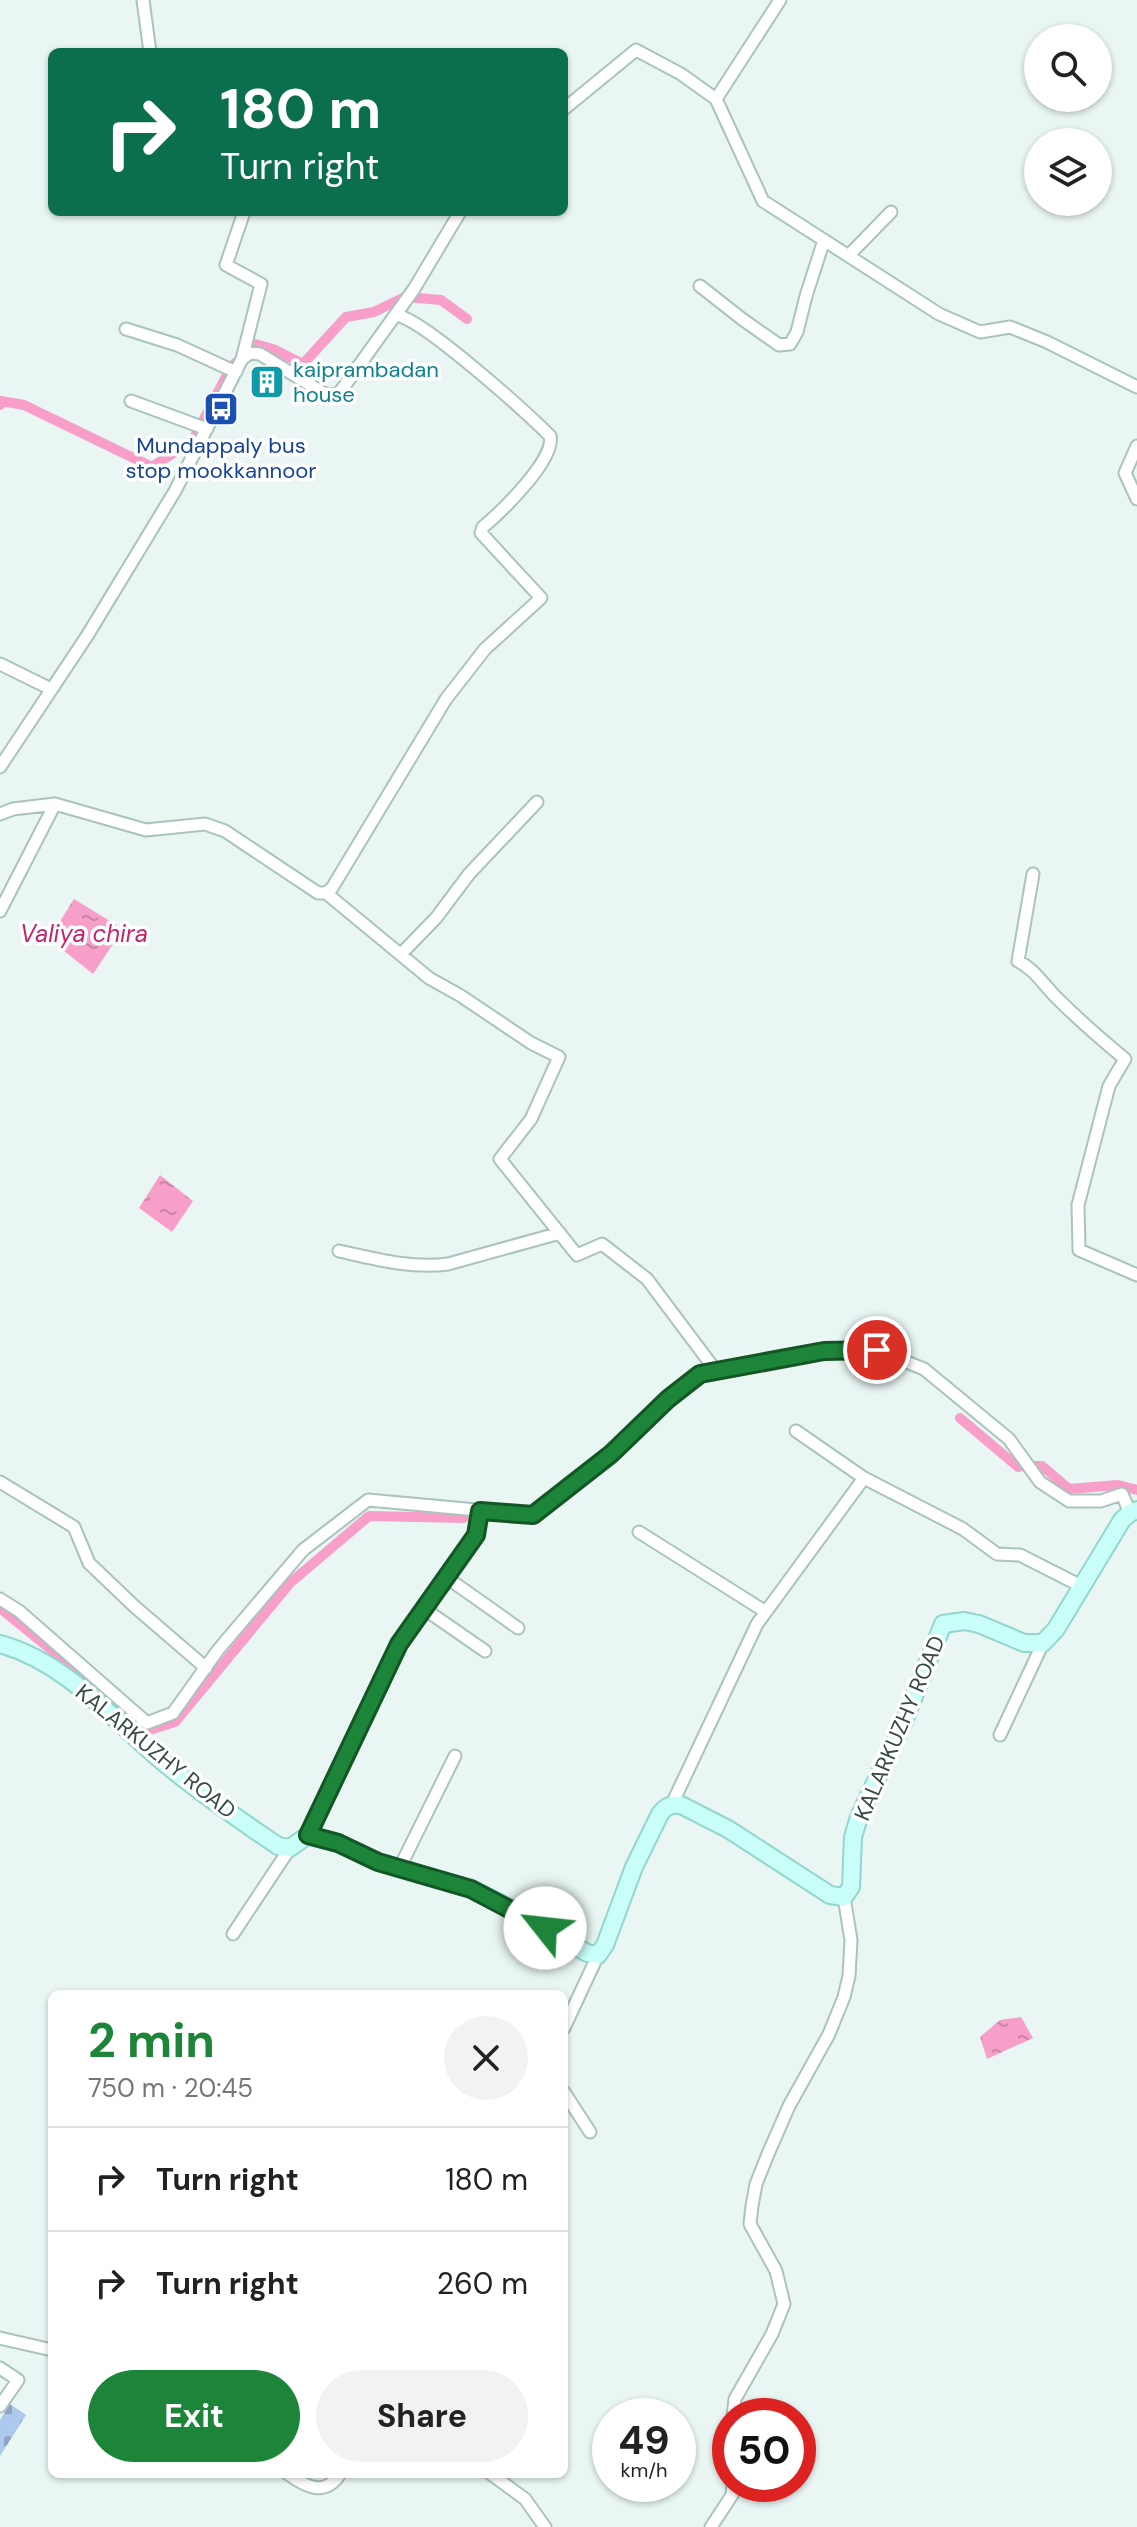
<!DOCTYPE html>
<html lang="en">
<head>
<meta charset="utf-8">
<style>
  :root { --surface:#fff; --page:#f2f2f2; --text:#222; --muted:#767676; --line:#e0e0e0; --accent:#1d8539 }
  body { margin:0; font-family:"DM Sans",sans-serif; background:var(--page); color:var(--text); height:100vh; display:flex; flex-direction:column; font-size:30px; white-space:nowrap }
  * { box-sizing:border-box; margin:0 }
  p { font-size:26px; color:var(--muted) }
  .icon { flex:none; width:44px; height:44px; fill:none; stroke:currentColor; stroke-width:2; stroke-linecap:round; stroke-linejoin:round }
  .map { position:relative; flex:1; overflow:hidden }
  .panel { position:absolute; left:48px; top:1990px; width:520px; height:488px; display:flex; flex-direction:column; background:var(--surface); border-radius:12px; box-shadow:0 2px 6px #0004 }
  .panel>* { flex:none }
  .top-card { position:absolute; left:48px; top:48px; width:520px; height:168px; border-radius:12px; box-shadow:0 2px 6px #0004; background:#0b6e4f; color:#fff; overflow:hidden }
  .fabs { position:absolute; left:1024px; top:24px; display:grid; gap:16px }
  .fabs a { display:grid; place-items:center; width:88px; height:88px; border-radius:50%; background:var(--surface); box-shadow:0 2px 6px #0004; font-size:40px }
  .speed { position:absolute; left:592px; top:2398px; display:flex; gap:16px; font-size:40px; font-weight:700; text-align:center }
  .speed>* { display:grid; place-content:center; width:104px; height:104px; border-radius:50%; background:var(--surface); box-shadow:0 2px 6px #0004; line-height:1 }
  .speed small { font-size:20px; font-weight:400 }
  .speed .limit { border:12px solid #d22; background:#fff; color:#111 }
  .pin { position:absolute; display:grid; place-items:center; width:68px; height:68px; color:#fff; margin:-34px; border:4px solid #fff; border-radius:50%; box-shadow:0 2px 8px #0007 }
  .me { position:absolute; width:88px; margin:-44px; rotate:299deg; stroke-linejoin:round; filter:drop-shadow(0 0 6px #0008) }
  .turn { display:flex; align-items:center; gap:28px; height:168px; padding:0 40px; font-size:36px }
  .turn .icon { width:104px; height:104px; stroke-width:2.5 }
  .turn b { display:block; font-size:56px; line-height:68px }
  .round { display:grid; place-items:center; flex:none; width:84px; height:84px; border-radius:42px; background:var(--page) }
  .summary { display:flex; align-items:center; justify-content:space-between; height:136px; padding:0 40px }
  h1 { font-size:48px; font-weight:700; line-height:60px; color:var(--accent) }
  .button { display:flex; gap:16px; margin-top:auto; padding:16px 40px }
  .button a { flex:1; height:92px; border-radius:48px; background:var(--accent); color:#fff; font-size:32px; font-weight:700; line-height:92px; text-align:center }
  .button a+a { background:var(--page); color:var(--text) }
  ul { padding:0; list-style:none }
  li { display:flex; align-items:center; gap:24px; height:104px; padding:0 40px; border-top:2px solid var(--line) }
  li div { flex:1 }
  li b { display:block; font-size:30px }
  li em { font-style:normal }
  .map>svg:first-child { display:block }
  .cemetery { fill:url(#cemetery-stones) }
  .water { fill:url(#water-ripples) }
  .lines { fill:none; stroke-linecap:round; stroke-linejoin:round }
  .canal { stroke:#f89fc9; stroke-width:10 }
  .street-casing { stroke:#aac3bd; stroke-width:15 }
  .secondary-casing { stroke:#92d7cd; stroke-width:20 }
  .street { stroke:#fff; stroke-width:11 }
  .secondary { stroke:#cafff9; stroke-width:16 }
  .route-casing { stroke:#135625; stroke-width:20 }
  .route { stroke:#1d8539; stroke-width:14 }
  .labels { text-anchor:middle; stroke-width:7; stroke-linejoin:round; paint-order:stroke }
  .culture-label { font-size:22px; fill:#0d838f; stroke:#fff; text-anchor:start }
  .transit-label { font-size:22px; fill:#164399; stroke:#fff }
  .street-label { font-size:22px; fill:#364b45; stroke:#fff }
  .water-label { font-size:24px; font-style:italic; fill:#c3226c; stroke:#fff }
</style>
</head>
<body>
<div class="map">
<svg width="1137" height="2527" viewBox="0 0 1137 2527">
  <defs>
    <pattern id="cemetery-stones" width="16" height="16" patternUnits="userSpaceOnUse" patternTransform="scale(2)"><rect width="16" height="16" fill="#aec9ee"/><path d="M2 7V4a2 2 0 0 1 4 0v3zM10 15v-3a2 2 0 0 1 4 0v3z" fill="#8ea5c3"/></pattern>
    <pattern id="water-ripples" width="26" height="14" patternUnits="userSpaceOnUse" patternTransform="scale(2)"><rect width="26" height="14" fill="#f89fc9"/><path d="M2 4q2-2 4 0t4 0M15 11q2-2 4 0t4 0" fill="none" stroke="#ca84a5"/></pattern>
  </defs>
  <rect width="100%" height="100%" fill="#e9f6f4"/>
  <path class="cemetery" d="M10,2404l16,11 -26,41v-36z"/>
  <path class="water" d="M74,899l49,30 -30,45 -44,-35z
    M160,1175l33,26 -21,31 -33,-24z
    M1021,2017l12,21 -46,21 -7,-22 20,-17z"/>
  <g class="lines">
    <path class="canal" d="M0,405l1,-4 23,4 128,62 41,-27 38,-73 24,-23 18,5 30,15 43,-47 28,-5 31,-15 36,3 26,19
      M960,1418l58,49 4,-1
      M1034,1466h8l27,23 49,-4 19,5
      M0,1608l80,65 63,59 32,-10 115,-139 79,-67 95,2"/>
    <g class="street-casing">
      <path id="street" d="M143,0l7,52
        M716,99l64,-99
        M564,109l72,-59 45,24 35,25 47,102 176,113 41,18 30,-5 37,15 90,45
        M849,255l42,-43
        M700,286l42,33 37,26 11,-1 7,-12 9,-36 18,-56
        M126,329l51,16 59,27
        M242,359l19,-75 -35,-19 18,-53
        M131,401l76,28
        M1137,446l-12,27 12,26
        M0,664l51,25
        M0,767l87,-131 88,-145 67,-132 8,-6 10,1 65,40 10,1 5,-3 74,-103 46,-77
        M0,814l13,-5 42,-5 91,26 59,-6 20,7 93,62h8l6,-5 114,-189 39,-50 56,-51 -60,-65 2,-6c18,-15 73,-68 67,-91 -24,-24 -127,-117 -154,-121
        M1033,874l-15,87c18,9 26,25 41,39 21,21 43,40 66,59l-16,27 -31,119 1,45 58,25
        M326,893l103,85 32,18 70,47 28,14 -28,62 -31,40 77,96 25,-11 45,35 69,92
        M0,911l55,-107
        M401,954l35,-36 33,-44 68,-72
        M339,1251c36,8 73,18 109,13l112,-31
        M796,1431l68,47 99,51 34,25 23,1 63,32
        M0,1482l74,45 15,36 45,43 72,62
        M480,1511l-4,24 -25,33 -3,7 5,7 65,46
        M639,1532l127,80
        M0,1599l19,12 128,112 26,-10 45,-63 85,-100 65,-50 165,15 78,-61 57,-55 32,-25 124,-23 53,-1 47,19 85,70 31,43 29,19h32l21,-7 8,19
        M423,1608l62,43
        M1000,1735l43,-92
        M672,1804l85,-180 107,-146
        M308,1835l91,-191 49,-69
        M400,1867l55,-111
        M233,1934l57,-86
        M564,2028l34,-73
        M564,2092l26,40
        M0,2338l52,12
        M0,2368l18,12 -18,26
        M733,2416l2,-17 37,-65 12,-30 -8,-33 -26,-47 2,-18 4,-22 12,-30 21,-48 40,-72 15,-37 5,-21 2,-36 -7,-43
        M288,2474c18,13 37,23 52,0
        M491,2474l34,25 20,28
        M711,2527l21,-32 1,-11"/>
    </g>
    <g class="secondary-casing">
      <path id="secondary" d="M0,1644c69,19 115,79 168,122 35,29 73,55 110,80l12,2 18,-13 30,8 40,19 93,27 53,26 63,38 11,2 7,-10 29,-78 26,-53c6,-8 11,-10 21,-9l47,24 102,66 14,2 7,-10 2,-50 6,-20 45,-96 39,-97 21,-3 15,3 45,19h19l13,-14 66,-109 8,-7 7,-3"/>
    </g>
    <use href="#street" class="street"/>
    <use href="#secondary" class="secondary"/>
  </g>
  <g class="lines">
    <g class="route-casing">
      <path id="route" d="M545,1928l-74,-39 -93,-27 -40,-19 -30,-8 91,-191 77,-109 4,-24 53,4 78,-61 57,-55 32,-25 124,-23 53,-1"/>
    </g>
    <use href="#route" class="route"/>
  </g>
  <defs>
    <g id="building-square" transform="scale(1.8)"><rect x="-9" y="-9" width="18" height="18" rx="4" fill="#0f9aa8" stroke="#fff"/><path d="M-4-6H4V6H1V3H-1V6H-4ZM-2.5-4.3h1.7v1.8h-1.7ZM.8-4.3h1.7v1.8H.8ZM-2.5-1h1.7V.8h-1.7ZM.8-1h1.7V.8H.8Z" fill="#fff"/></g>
    <g id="bus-square" transform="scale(1.8)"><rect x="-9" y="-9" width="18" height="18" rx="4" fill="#1a4fb4" stroke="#fff"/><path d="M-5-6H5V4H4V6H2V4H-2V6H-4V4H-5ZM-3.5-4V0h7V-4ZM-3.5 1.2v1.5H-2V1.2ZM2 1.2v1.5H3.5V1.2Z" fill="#fff"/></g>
  </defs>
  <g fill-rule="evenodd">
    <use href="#building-square" x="267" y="382"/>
    <use href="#bus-square" x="221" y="409"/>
  </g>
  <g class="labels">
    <g class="culture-label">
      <text x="293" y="377">kaiprambadan<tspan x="293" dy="25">house</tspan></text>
    </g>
    <g class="transit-label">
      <text x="221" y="453">Mundappaly bus<tspan x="221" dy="25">stop mookkannoor</tspan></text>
    </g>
    <g class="street-label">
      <text transform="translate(899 1728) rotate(-67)" y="8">KALARKUZHY ROAD</text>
      <text transform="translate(156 1751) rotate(39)" y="8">KALARKUZHY ROAD</text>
    </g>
    <g class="water-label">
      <text x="84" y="942">Valiya chira</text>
    </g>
  </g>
</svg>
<div class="fabs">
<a><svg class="icon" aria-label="search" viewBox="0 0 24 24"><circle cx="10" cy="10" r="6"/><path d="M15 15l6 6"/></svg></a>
<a><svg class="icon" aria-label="layers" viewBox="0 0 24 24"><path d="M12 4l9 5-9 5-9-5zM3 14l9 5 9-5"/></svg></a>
</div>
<div class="speed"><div>49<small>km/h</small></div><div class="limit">50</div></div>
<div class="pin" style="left:877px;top:1350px;background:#d93025"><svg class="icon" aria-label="arrive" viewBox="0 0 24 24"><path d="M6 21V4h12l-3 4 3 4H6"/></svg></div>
<svg class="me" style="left:545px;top:1928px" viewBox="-20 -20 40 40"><circle r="19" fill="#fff"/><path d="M0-13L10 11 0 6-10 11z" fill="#1d8539"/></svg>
<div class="top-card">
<div class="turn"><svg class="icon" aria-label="right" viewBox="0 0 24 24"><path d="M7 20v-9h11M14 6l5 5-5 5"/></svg><div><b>180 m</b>Turn right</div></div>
</div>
<section class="panel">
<div class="summary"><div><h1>2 min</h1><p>750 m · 20:45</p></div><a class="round"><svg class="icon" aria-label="close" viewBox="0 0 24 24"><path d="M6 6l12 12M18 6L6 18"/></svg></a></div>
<ul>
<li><svg class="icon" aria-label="right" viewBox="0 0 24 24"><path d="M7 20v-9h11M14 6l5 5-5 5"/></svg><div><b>Turn right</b></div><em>180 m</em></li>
<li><svg class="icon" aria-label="right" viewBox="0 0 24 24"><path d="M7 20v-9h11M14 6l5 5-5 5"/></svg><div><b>Turn right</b></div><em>260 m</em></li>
</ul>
<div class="button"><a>Exit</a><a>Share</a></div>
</section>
</div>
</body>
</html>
